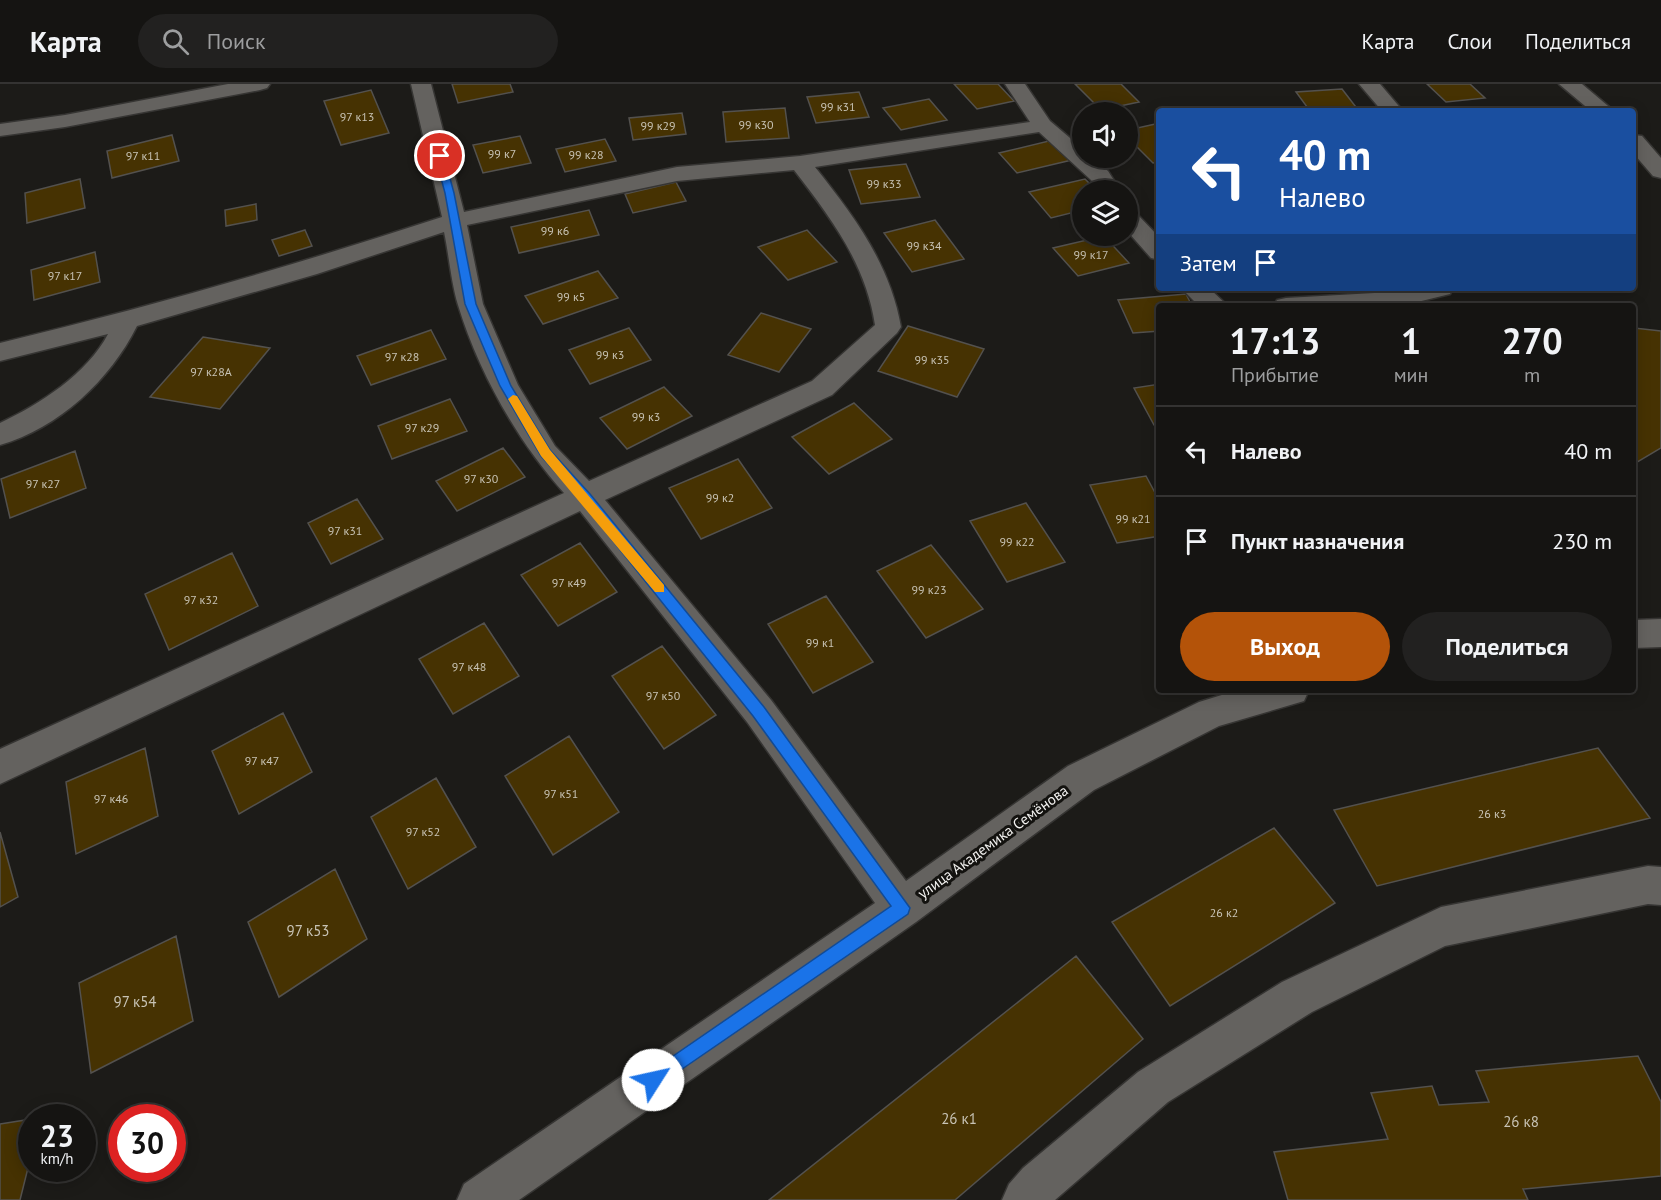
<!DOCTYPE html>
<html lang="ru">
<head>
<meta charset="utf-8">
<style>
  :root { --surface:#151412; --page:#222120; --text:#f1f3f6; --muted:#9d9e9f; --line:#343332; --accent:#b45309 }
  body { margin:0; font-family:"PT Sans",sans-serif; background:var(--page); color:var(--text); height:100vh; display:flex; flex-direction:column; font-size:22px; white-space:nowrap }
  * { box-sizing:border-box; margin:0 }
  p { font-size:20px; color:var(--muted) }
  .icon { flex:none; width:33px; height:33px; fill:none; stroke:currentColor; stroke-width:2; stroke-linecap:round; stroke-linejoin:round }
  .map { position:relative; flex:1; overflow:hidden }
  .sheet { position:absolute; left:1156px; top:219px; width:480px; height:390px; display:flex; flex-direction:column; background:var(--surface); border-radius:6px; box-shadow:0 3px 15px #0003,0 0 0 2px var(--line) }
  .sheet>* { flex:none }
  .top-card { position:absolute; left:1156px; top:24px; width:480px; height:183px; border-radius:6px; box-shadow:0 3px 15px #0003,0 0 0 2px var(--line); background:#1a4fa0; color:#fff; overflow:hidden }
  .controls { position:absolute; left:1072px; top:18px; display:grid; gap:12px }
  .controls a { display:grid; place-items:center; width:66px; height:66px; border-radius:50%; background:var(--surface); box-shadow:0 3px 15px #0003,0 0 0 2px var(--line); font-size:30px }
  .speed { position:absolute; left:18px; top:1020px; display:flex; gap:12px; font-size:30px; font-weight:700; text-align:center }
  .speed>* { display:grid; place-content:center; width:78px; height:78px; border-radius:50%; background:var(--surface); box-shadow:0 3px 15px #0003,0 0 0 2px var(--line); line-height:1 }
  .speed small { font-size:15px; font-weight:400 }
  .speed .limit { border:9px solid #d22; background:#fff; color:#111 }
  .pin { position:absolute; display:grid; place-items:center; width:51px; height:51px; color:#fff; margin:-26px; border:3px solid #fff; border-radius:50%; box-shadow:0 2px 6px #0007 }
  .me { position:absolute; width:66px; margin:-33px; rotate:55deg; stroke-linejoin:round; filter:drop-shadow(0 0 4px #0008) }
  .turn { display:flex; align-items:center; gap:21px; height:126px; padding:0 24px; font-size:27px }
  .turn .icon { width:78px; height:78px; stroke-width:2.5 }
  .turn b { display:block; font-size:42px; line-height:51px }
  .then { display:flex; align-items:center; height:57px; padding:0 24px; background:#0003; gap:12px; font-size:22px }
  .eta { display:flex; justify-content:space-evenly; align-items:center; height:102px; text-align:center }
  .eta b { font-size:36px; font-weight:600; line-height:42px }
  .primary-button { display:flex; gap:12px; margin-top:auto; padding:12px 24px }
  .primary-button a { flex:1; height:69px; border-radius:36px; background:var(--accent); color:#fff; font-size:24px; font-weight:600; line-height:69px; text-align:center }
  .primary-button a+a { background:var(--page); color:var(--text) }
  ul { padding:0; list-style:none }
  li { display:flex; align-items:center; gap:18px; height:90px; padding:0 24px; border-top:2px solid var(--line) }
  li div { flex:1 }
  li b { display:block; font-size:22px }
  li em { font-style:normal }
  header { display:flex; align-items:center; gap:36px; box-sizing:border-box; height:84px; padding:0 30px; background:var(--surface); border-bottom:2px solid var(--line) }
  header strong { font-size:28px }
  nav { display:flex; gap:33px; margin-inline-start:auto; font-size:21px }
  .search { width:420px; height:54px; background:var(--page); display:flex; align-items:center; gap:15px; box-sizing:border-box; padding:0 21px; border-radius:33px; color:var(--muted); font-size:22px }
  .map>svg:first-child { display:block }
  .building { fill:#463202; stroke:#53514e; stroke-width:1.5 }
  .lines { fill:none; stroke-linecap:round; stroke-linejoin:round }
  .minor-casing { stroke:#363533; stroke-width:3 }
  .minor { fill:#64625f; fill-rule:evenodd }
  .route { fill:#1a73e8; stroke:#114b97; stroke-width:1.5 }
  .slow { fill:#f59e0b }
  .labels { text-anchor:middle; stroke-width:6; stroke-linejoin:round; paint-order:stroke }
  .number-label { font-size:12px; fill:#c8c3b5 }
  .street-label { font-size:15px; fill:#f4f3f1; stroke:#13120f }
  .near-number-label { font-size:15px; fill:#c8c3b5 }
</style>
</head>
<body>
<header>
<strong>Карта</strong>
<div class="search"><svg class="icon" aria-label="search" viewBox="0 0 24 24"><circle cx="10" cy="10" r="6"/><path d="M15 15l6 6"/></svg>Поиск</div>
<nav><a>Карта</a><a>Слои</a><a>Поделиться</a></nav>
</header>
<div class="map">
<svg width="1661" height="1116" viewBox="0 0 1661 1116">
  <rect width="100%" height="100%" fill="#1c1b18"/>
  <path class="building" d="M452,0h58l3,8 -55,11z
    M954,0h44l16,17 -37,8z
    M1075,0h46l18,18 -38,8z
    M1427,0h43l15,14 -39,4z
    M1342,5l17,22h-49l-14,-19z
    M371,6l18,43 -48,12 -17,-44z
    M859,8l10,25 -53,6 -9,-26z
    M929,15l18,21 -46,10 -18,-22z
    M785,24l4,30 -63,4 -3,-30z
    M682,29l4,21 -53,6 -4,-22z
    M1160,39v39l-7,1 -25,-25v-8z
    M172,51l7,26 -67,17 -5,-27z
    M520,52l11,27 -48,10 -10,-28z
    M605,55l11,22 -51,11 -9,-23z
    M1057,55l19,20 -59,14 -18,-20z
    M906,80l14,33 -59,7 -12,-34z
    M80,95l5,29 -58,15 -2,-30z
    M1085,95l11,11h-13v20l-32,8 -22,-26z
    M676,98l10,19 -53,12 -8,-19z
    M256,120l1,16 -31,6 -1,-16z
    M589,126l10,25 -80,18 -8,-26z
    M935,136l29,39 -52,13 -28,-39z
    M305,146l7,16 -33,10 -7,-16z
    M807,146l30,32 -49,18 -30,-33z
    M1104,152l25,27 -51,13 -25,-28z
    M95,168l5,30 -66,18 -3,-30z
    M598,187l20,27 -75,26 -18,-28z
    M1186,210l6,12h-32v25l-27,2 -15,-33z
    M761,229l50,16 -32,43 -51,-17z
    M908,242l76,23 -27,48 -79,-26z
    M629,244l22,32 -61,24 -21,-34z
    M1634,244l27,3v117l-27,16z
    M431,246l15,29 -75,26 -14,-29z
    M203,253l67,11 -50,61 -70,-12z
    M1160,300v40l-6,1 -20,-37z
    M664,303l28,29 -65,33 -27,-31z
    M450,315l17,32 -75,28 -14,-33z
    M854,319l38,36 -63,35 -37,-37z
    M503,364l22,29 -68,34 -21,-30z
    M75,367l11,37 -76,30 -9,-39z
    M738,375l34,49 -71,31 -32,-51z
    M1146,392l14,26v34l-43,7 -27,-58z
    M357,415l26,40 -52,25 -23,-41z
    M1026,419l39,59 -58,20 -37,-61z
    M580,459l37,49 -59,34 -37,-51z
    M931,461l52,64 -57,29 -49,-67z
    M232,469l26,53 -89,44 -24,-56z
    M826,512l47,66 -60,31 -45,-69z
    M484,539l35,53 -66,38 -34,-55z
    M662,562l54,69 -52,34 -52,-73z
    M283,629l29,59 -73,42 -27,-63z
    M569,652l50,76 -66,43 -48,-79z
    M145,664l13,68 -82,38 -10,-72z
    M1598,664l52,70 -273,68 -43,-76z
    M436,694l40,69 -68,42 -37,-72z
    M1274,744l61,75 -165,103 -58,-84z
    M0,748l18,65 -18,10z
    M335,785l32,70 -88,58 -31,-75z
    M176,852l17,85 -102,52 -12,-90z
    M1076,872l67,83 -188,161h-186z
    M1638,972l23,46v74l-138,13 5,11h-240l-14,-48 114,-13 -17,-46 61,-7 7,19 50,-3 -13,-31z
    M32,1035v33l-12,48h-20v-76z"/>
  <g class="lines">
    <g class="minor-casing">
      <path id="minor" d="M228,0h42l-3,4 -7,2 -195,37 -65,9v-12l65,-9z
        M411,0h20l33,128 213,-45 123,-11 230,-34 -25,-38h20l25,37 33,28v9h9l16,13 12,19h-22l-7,-10 -52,-48 -224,35c39,49 75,97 86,160l-4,6 -65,62 -227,105 166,200 135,181 162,-115 131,-64 39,-12h71l-5,11 -85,25 -125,64 -178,132 -397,278h-62l7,-16 411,-281 -128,-181 -167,-211 -580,273v-35l564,-256c-47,-52 -86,-122 -106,-188 -7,-23 -9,-50 -14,-73l-127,42 -180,52c-27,54 -78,102 -137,119v-22c40,-19 87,-49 108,-89l-108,27v-18c149,-36 296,-78 442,-126zM794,86c37,48 72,94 81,155l-63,56 -223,100 -34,-35 -37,-61 -35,-81 -16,-79 210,-44z
        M1359,0h21l23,27h-21z
        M1559,0h23l32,27h-23z
        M1634,51l8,1 19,22v20l-8,-2 -19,-22z
        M1128,127l8,2 24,25v22l-9,-2 -23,-26z
        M1181,204h28l19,18h-29z
        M1408,204h45l-3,6 -49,12h-128l4,-6 9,-2 106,-6z
        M1661,535v28l-27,1v-28z
        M1648,782l13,1v38l-13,-1 -203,42 -133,66 -144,90 -113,98h-53l7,-16 14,-16 115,-96 144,-90 159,-75z"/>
    </g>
    <use href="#minor" class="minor"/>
  </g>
  <path class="route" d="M440,69l4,3 10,37 22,111 35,82 39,64 40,44 174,213 146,201 -2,6 -255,175 -6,-2 -3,-7 3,-6 244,-168 -138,-190 -172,-215 -40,-45 -41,-70 -35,-82 -20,-111 -10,-37z"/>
  <path class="slow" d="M513,311l4,1 33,54 114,135v7h-9l-114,-136 -33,-57z"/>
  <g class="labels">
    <g class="number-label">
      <text x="838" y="27">99 к31</text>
      <text x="357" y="37">97 к13</text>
      <text x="756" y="45">99 к30</text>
      <text x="658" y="46">99 к29</text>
      <text x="502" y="74">99 к7</text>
      <text x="586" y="75">99 к28</text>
      <text x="143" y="76">97 к11</text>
      <text x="884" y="104">99 к33</text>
      <text x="555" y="151">99 к6</text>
      <text x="924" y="166">99 к34</text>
      <text x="1091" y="175">99 к17</text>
      <text x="65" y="196">97 к17</text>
      <text x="571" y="217">99 к5</text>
      <text x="610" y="275">99 к3</text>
      <text x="402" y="277">97 к28</text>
      <text x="932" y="280">99 к35</text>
      <text x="211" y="292">97 к28А</text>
      <text x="646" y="337">99 к3</text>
      <text x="422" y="348">97 к29</text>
      <text x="481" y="399">97 к30</text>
      <text x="43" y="404">97 к27</text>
      <text x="720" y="418">99 к2</text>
      <text x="1133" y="439">99 к21</text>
      <text x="345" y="451">97 к31</text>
      <text x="1017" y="462">99 к22</text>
      <text x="569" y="503">97 к49</text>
      <text x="929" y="510">99 к23</text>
      <text x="201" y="520">97 к32</text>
      <text x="820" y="563">99 к1</text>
      <text x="469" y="587">97 к48</text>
      <text x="663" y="616">97 к50</text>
      <text x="262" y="681">97 к47</text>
      <text x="561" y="714">97 к51</text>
      <text x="111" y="719">97 к46</text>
      <text x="1492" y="734">26 к3</text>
      <text x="423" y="752">97 к52</text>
      <text x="1224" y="833">26 к2</text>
    </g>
    <g class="street-label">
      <text transform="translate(993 758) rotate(-36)" y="5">улица Академика Семёнова</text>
    </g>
    <g class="near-number-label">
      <text x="308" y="852">97 к53</text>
      <text x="135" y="923">97 к54</text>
      <text x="959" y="1040">26 к1</text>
      <text x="1521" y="1043">26 к8</text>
    </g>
  </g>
</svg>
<div class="controls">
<a><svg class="icon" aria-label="sound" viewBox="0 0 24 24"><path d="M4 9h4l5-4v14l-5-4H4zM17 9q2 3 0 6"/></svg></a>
<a><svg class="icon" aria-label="layers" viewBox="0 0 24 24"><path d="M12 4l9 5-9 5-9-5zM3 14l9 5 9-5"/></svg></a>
</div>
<div class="speed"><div>23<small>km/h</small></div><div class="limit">30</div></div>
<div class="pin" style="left:440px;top:72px;background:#d93025"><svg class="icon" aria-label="arrive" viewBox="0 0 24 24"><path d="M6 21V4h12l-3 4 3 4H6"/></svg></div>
<svg class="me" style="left:653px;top:996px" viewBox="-20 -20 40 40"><circle r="19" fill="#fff"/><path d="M0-13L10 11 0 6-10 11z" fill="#1a73e8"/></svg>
<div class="top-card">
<div class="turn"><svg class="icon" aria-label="left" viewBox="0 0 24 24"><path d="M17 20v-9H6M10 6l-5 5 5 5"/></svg><div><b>40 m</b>Налево</div></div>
<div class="then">Затем<svg class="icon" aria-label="arrive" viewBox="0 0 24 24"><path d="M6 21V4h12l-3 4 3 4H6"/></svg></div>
</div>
<section class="sheet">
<div class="eta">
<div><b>17:13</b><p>Прибытие</p></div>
<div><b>1</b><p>мин</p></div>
<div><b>270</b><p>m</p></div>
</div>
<ul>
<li><svg class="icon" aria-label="left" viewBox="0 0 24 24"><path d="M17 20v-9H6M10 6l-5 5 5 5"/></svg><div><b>Налево</b></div><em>40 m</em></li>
<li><svg class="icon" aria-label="arrive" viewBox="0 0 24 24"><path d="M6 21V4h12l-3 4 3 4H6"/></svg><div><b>Пункт назначения</b></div><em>230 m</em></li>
</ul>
<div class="primary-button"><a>Выход</a><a>Поделиться</a></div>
</section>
</div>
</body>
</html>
